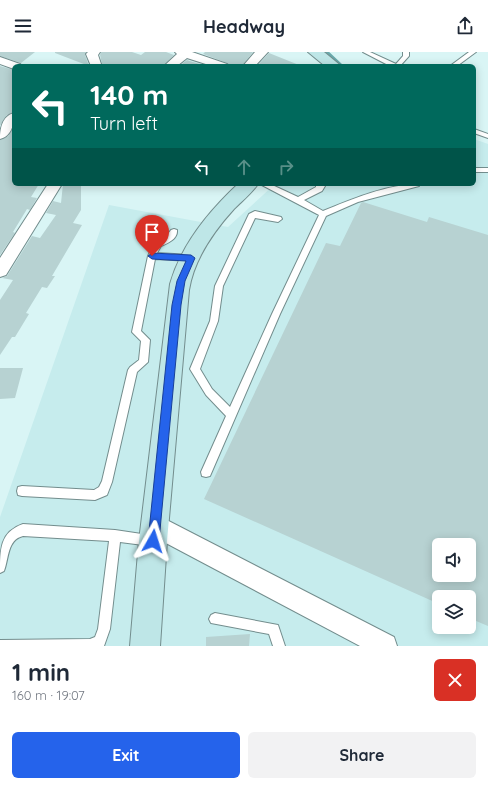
<!DOCTYPE html>
<html lang="en">
<head>
<meta charset="utf-8">
<style>
  :root { --surface:#fff; --page:#f2f2f3; --text:#1f2937; --muted:#747a83; --accent:#2563eb }
  body { margin:0; font-family:Quicksand,sans-serif; background:var(--page); color:var(--text); height:100vh; display:flex; flex-direction:column; font-size:15px; white-space:nowrap }
  * { box-sizing:border-box; margin:0 }
  p { font-size:13px; color:var(--muted) }
  .icon { flex:none; width:22px; height:22px; fill:none; stroke:currentColor; stroke-width:2; stroke-linecap:round; stroke-linejoin:round }
  .map { position:relative; height:594px; overflow:hidden }
  .panel { display:flex; flex-direction:column; background:var(--surface); flex:1 }
  .panel>* { flex:none }
  .guide { position:absolute; left:12px; top:12px; width:464px; height:122px; border-radius:6px; box-shadow:0 2px 10px #0003; background:#00695c; color:#fff; overflow:hidden }
  .controls { position:absolute; left:432px; top:486px; display:grid; gap:8px }
  .controls a { display:grid; place-items:center; width:44px; height:44px; border-radius:6px; background:var(--surface); box-shadow:0 2px 10px #0003; font-size:20px }
  .pin { position:absolute; display:grid; place-items:center; width:34px; height:34px; color:#fff; margin:-41px -17px; border-radius:50% 50% 50% 0; rotate:-45deg; box-shadow:0 0 4px #0007 }
  .pin .icon { rotate:45deg }
  .me { position:absolute; width:44px; margin:-22px; rotate:6deg; stroke-linejoin:round; filter:drop-shadow(0 0 3px #0008) }
  .turn { display:flex; align-items:center; gap:14px; height:84px; padding:0 12px; font-size:18px }
  .turn .icon { width:52px; height:52px; stroke-width:2.5 }
  .turn b { display:block; font-size:28px; line-height:34px }
  .lanes { display:flex; align-items:center; height:38px; padding:0 12px; background:#0003; justify-content:center; gap:20px; direction:ltr }
  .lanes .off { opacity:.35 }
  .round { display:grid; place-items:center; flex:none; width:42px; height:42px; border-radius:6px; background:var(--page) }
  .headline { display:flex; align-items:center; justify-content:space-between; height:68px; padding:0 12px }
  h1 { font-size:24px; font-weight:800; line-height:30px }
  .primary-button { display:flex; gap:8px; margin-top:auto; padding:8px 12px }
  .primary-button a { flex:1; height:46px; border-radius:6px; background:var(--accent); color:#fff; font-size:16px; font-weight:800; line-height:46px; text-align:center }
  .primary-button a+a { background:var(--page); color:var(--text) }
  header { display:flex; justify-content:space-between; align-items:center; height:52px; padding:0 12px; background:var(--surface); font-size:18px; font-weight:800 }
  .map>svg:first-child { display:block }
  .built { fill:#c6eced; fill-rule:evenodd }
  .lines { fill:none; stroke-linecap:round; stroke-linejoin:round }
  .stream { stroke:#69a8aa; stroke-width:3 }
  .building { fill:#b7d2d2; fill-rule:evenodd }
  .lane-casing { stroke:#738d8d; stroke-width:2 }
  .street-casing { stroke:#738d8d; stroke-width:2 }
  .secondary-casing { stroke:#738d8d; stroke-width:2 }
  .lane { fill:#fff; fill-rule:evenodd }
  .street { fill:#fff; fill-rule:evenodd }
  .secondary { fill:#bee6e7; fill-rule:evenodd }
  .route { fill:#2563eb; stroke:#184099 }
</style>
</head>
<body>
<header><svg class="icon" aria-label="menu" viewBox="0 0 24 24"><path d="M4 6h16M4 12h16M4 18h16"/></svg>Headway<svg class="icon" aria-label="share" viewBox="0 0 24 24"><path d="M12 15V3M7 8l5-5 5 5M5 13v7h14v-7"/></svg></header>
<div class="map">
<svg width="488" height="594" viewBox="0 0 488 594">
  <rect width="100%" height="100%" fill="#d9f5f5"/>
  <path class="built" d="M474,87l14,5v502h-488v-129l109,-312 119,22 47,-43h199zM439,493h30v30h-30zM439,545h30v30h-30z"/>
  <g class="lines">
    <path class="stream" d="M327,0l15,14"/>
  </g>
  <path class="building" d="M0,0h35l-14,11 -21,-7z
    M55,0h31l-1,3 4,11 -34,-13z
    M101,0h31l9,3 4,-3h21l8,3 -11,11h-62l1,-2 -2,-9z
    M205,0h48l-11,14h-12l-3,-3 -24,-9z
    M269,1l30,12v1h-42z
    M187,8l6,2 14,4h-28z
    M0,14l14,4v42l-8,4 -6,10z
    M14,74v58h25l-8,13 6,1 -7,12 -3,-1 -14,23 2,1 -15,22v-115l8,-4z
    M63,132h18v26l-8,13 9,2 -30,51h3l-8,12 -5,-1 -16,26 3,1 -14,23h-3l-12,18v-55l13,-20 -11,-2 5,-2 25,-40 8,2 16,-23 -10,-2 7,-12 8,2z
    M363,150l64,20 2,-5 59,18v391l-19,-8v-21h-30v7l-235,-105 122,-256 14,3 21,-43zM439,493h30v30h-30z
    M0,316h23l-8,30 -15,1z
    M250,582l-1,12h-43v-9z"/>
  <g class="lines">
    <g class="lane-casing">
      <path id="lane" d="M363,0h7l26,12 7,-8v-4h6v4l-9,10h-10z
        M469,0h7l-19,14h-7z
        M474,77l14,5v4l-14,-5z
        M474,116h14v4h-14z
        M260,132h10l28,13 18,-10v-3h8l1,2 -3,5 -18,9 19,11c29,-12 65,-27 97,-27l-1,2 -61,16 -32,14 -46,98 -70,162 -4,1 -4,-1 -1,-4 25,-56 -20,-21 -16,-26 20,-48 5,-35 34,-72 6,-3 26,6 1,2 -4,3 -23,-4 -32,68 -5,35 -18,48 12,20 18,18 42,-93 47,-99z
        M174,177l3,1c1,9 -9,13 -16,16l-4,7 34,2 4,3 -4,3 -36,-2 -14,72 9,9 -2,22 -11,10 -25,110 -5,13 -12,5 -73,-4 -4,-1 -1,-4 1,-4 4,-1 72,4 5,-3 3,-6 26,-111 2,-3 9,-7 2,-19 -9,-9 16,-76 7,-14 10,-4 6,-8z
        M23,472l92,6 40,6 2,4 -2,4 -4,2 -31,-4 -10,87 -6,17h-104v-6l90,-1 5,-2 3,-8 11,-88 -86,-5c-16,4 -14,22 -19,35l-4,2c0,-24 0,-41 23,-49z
        M215,561l63,12 7,21h-12l-4,-12 -58,-11 -2,-4 2,-4z"/>
    </g>
    <g class="street-casing">
      <path id="street" d="M88,0h12l-2,3 3,9 -2,2h-8l-5,-12z
        M175,0h17l35,12 2,2h-17l-25,-8 -10,8h-13l13,-12z
        M255,0h13l-13,14h-12z
        M0,5l20,7 2,2h-8v3l-14,-5z
        M14,61c0,11 -2,23 -14,26 0,-10 2,-23 14,-26z
        M48,132h14l-56,91 -6,2v-19z
        M155,462l239,123 3,9h-37l-213,-113 -3,-8 3,-8z"/>
    </g>
    <g class="secondary-casing">
      <path id="secondary" d="M308,0h16l17,14h-16z
        M238,132h20c-6,9 -16,17 -24,25 -20,22 -40,50 -45,81l-22,251 -7,105h-30l9,-105 31,-257c11,-39 39,-73 68,-100z"/>
    </g>
    <use href="#lane" class="lane"/>
    <use href="#street" class="street"/>
    <use href="#secondary" class="secondary"/>
  </g>
  <path class="route" d="M152,201l39,2 4,3 -10,23 -4,24 -22,236 -2,4 -4,1 -4,-1 -1,-4 24,-236 5,-24 9,-20 -34,-2 -4,-3z"/>
</svg>
<div class="controls">
<a><svg class="icon" aria-label="sound" viewBox="0 0 24 24"><path d="M4 9h4l5-4v14l-5-4H4zM17 9q2 3 0 6"/></svg></a>
<a><svg class="icon" aria-label="layers" viewBox="0 0 24 24"><path d="M12 4l9 5-9 5-9-5zM3 14l9 5 9-5"/></svg></a>
</div>
<div class="pin" style="left:152px;top:204px;background:#d93025"><svg class="icon" aria-label="arrive" viewBox="0 0 24 24"><path d="M6 21V4h12l-3 4 3 4H6"/></svg></div>
<svg class="me" style="left:153px;top:489px" viewBox="-20 -20 40 40"><path d="M0-17L14 15 0 8-14 15z" fill="#2563eb" stroke="#fff" stroke-width="4"/></svg>
<div class="guide">
<div class="turn"><svg class="icon" aria-label="left" viewBox="0 0 24 24"><path d="M17 20v-9H6M10 6l-5 5 5 5"/></svg><div><b>140 m</b>Turn left</div></div>
<div class="lanes"><svg class="icon" aria-label="left" viewBox="0 0 24 24"><path d="M17 20v-9H6M10 6l-5 5 5 5"/></svg><svg class="icon off" aria-label="ahead" viewBox="0 0 24 24"><path d="M12 20V5M6 11l6-6 6 6"/></svg><svg class="icon off" aria-label="right" viewBox="0 0 24 24"><path d="M7 20v-9h11M14 6l5 5-5 5"/></svg></div>
</div>
</div>
<section class="panel">
<div class="headline"><div><h1>1 min</h1><p>160 m · 19:07</p></div><a class="round" style="background:#d93025;color:#fff"><svg class="icon" aria-label="close" viewBox="0 0 24 24"><path d="M6 6l12 12M18 6L6 18"/></svg></a></div>
<div class="primary-button"><a>Exit</a><a>Share</a></div>
</section>
</body>
</html>
